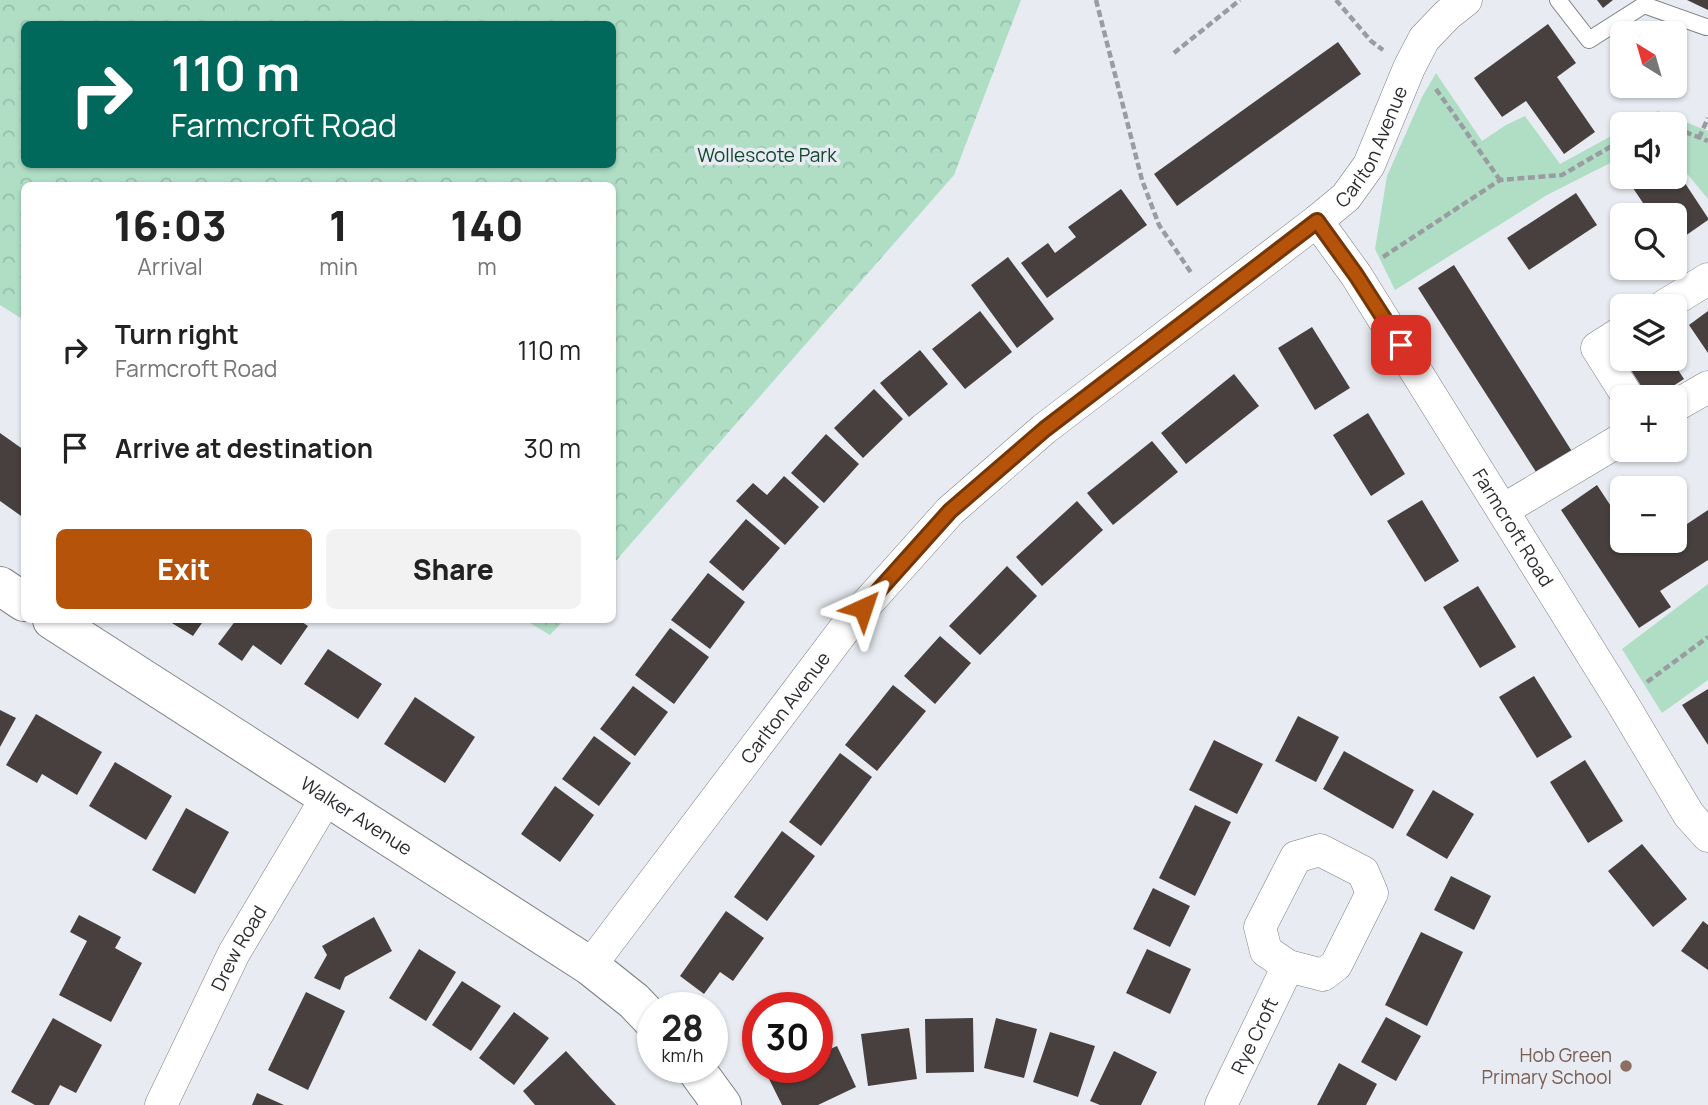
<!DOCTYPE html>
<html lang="en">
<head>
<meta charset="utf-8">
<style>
  :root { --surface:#fff; --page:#f2f2f2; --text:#222; --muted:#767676; --accent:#b45309 }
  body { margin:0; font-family:Manrope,sans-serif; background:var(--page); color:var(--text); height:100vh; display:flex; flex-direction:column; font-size:26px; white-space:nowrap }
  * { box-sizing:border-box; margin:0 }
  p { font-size:23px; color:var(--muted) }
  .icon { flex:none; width:38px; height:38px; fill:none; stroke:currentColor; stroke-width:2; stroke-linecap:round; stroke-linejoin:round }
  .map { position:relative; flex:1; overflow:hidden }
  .sheet { position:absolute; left:21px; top:182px; width:595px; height:441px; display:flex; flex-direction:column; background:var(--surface); border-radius:10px; box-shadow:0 2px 5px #0004 }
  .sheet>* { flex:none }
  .top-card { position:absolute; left:21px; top:21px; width:595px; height:147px; border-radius:10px; box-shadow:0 2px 5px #0004; background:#00695c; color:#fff; overflow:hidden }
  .needle { width:46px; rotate:323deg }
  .tools { position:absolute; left:1610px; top:21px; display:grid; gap:14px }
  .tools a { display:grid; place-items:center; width:77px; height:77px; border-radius:10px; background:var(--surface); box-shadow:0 2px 5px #0004; font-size:35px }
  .speed { position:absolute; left:637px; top:992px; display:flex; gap:14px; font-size:35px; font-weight:700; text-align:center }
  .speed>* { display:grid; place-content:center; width:91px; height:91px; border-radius:50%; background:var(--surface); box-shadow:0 2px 5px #0004; line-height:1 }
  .speed small { font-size:18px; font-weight:400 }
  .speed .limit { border:10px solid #d22; background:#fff; color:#111 }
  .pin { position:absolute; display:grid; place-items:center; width:60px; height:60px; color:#fff; margin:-30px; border-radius:14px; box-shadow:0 4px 10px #0006 }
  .me { position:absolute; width:77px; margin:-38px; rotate:42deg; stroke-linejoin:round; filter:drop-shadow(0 0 5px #0008) }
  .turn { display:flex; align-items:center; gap:24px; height:147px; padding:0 35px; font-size:32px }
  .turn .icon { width:91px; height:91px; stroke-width:2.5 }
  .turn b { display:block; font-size:49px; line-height:60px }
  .eta { display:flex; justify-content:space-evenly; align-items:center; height:119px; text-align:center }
  .eta b { font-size:42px; font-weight:800; line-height:49px }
  .primary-button { display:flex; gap:14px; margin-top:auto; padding:14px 35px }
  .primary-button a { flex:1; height:80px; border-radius:10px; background:var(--accent); color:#fff; font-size:28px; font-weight:800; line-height:80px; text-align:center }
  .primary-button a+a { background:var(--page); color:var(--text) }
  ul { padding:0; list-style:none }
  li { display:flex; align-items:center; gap:21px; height:98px; padding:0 35px }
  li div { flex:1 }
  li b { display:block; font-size:26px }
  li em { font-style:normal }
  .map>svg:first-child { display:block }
  .green { fill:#afdec5 }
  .forest { fill:url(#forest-crowns); fill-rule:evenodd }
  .building { fill:#47403f }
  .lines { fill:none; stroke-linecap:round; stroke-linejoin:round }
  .lane-casing { stroke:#7d8086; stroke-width:18 }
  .street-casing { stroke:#7d8086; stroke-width:33 }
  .secondary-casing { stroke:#7d8086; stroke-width:40 }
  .path { stroke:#999ca1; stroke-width:4.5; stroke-dasharray:7 3.5; stroke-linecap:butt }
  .lane { stroke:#fff; stroke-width:16 }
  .street { stroke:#fff; stroke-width:32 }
  .secondary { stroke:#fff; stroke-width:38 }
  .route-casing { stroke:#753606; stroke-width:18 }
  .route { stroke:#b45309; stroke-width:12 }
  .education-dot { fill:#8d6e63; stroke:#e8ecf2; stroke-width:2.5 }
  .labels { text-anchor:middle; stroke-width:7; stroke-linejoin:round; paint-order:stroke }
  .street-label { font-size:19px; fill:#2b2c2f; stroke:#e8ecf2 }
  .park-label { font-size:19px; fill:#104730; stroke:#e8ecf2 }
  .education-label { font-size:19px; fill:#785e54; stroke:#e8ecf2; text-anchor:end }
</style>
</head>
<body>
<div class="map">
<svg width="1708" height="1105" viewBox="0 0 1708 1105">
  <defs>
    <pattern id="forest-crowns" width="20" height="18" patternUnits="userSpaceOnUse" patternTransform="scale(1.75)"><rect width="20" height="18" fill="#afdec5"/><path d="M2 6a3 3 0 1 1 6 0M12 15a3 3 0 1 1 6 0" fill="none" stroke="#97bfaa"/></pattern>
  </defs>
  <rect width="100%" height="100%" fill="#e8ecf2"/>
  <path class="green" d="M1436,73l46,68 24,-16 19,-9 35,48 62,-34v27l-75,38 -152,95 -20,-41 12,-73 35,-79z
    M1658,111l50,20v68l-33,-40v-35h-41z
    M1708,584v96l-46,33 -40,-64z"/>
  <path class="forest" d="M0,0h1021l-67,175 -341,389 -1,-378h-588v134l-24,-15zM24,24h588v140h-588z
    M525,620h39l-14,15z"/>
  <path class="building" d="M1597,0h16l-10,8z
    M1687,0h21v10z
    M1548,24l28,39 -19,14 38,55 -31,22 -38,-53 -24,16 -28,-39z
    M1338,42l23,32 -184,132 -23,-32z
    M1675,168l33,50v2l-33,23v-28h-24l-22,-33 7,-5h39z
    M1121,189l26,36 -100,73 -26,-35 27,-20 7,10 21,-16 -8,-10z
    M1576,193l21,32 -68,45 -22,-32z
    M1008,257l46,62 -37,29 -46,-63z
    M1454,265l119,188 -35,22 -120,-187z
    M980,311l32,41 -47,37 -33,-40z
    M1708,311v42l-19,-28z
    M1312,327l38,61 -35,22 -37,-62z
    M920,350l28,34 -39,33 -29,-34z
    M1624,359h47l13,20 -28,18h-8z
    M1234,374l25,32 -73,58 -25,-31z
    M874,389l29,30 -40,39 -29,-30z
    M1368,413l37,61 -34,22 -38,-61z
    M0,433l24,17v68l-24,-17z
    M826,434l33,30 -35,39 -33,-30z
    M1152,441l26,31 -65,53 -26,-32z
    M784,476l35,31 -34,38 -49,-44 17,-18 14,12z
    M1597,485l25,38v18h12l8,12 19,-12h14v-9l33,-22v50l-48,31 11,16 -32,21 -78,-118z
    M1422,500l37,61 -34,21 -38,-61z
    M1077,501l26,29 -61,56 -26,-29z
    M746,519l34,29 -37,43 -34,-29z
    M1007,566l30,30 -57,59 -31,-29z
    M708,573l37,29 -35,47 -39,-29z
    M1478,586l38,61 -36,21 -37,-61z
    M167,620h37l-11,16z
    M236,620h63l9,6 -27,39 -28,-20 -11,16 -24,-17z
    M670,628l39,29 -35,47 -39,-29z
    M940,636l31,27 -36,41 -31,-28z
    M328,649l54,35 -24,35 -54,-35z
    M1534,676l38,61 -35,21 -38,-61z
    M893,685l33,26 -49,60 -32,-26z
    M633,686l35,26 -33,44 -35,-27z
    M1708,689v56l-26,-40z
    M415,697l60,40 -30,46 -61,-39z
    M0,710l16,8 -16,29z
    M36,714l66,38 -25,43 -35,-21 -5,9 -31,-18z
    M1298,716l41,21 -23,45 -41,-21z
    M594,736l37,27 -32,43 -37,-27z
    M1214,740l49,24 -26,50 -48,-24z
    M1344,751l70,39 -21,39 -70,-40z
    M840,753l32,24 -51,69 -32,-24z
    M1585,760l38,61 -35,22 -38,-61z
    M115,762l57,34 -26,44 -57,-34z
    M555,786l39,29 -34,47 -39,-28z
    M1433,790l41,24 -27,45 -41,-24z
    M1195,805l36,17 -36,74 -36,-18z
    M186,808l43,24 -34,62 -43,-24z
    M782,831l33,25 -48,65 -33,-24z
    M1642,844l45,55 -34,28 -45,-56z
    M1451,876l40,20 -17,34 -40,-20z
    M1153,888l37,18 -20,41 -37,-18z
    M726,911l38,27 -31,43 -13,-9 -16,22 -24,-18z
    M79,915l42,22 -6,11 27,15 -31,59 -52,-27 28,-54 -17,-9z
    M374,917l18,34 -47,26 -5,13 -26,-12 13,-23 -5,-9z
    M1703,921l5,4v45l-27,-19z
    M1421,932l42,20 -36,74 -42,-21z
    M419,949l37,23 -30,49 -37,-23z
    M1147,949l44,20 -21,45 -44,-21z
    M462,981l39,25 -30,45 -39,-26z
    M306,992l39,19 -37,79 -40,-20z
    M514,1012l35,26 -35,47 -35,-27z
    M1386,1017l35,19 -25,45 -35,-19z
    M53,1018l49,27 -26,48 -16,-8 -11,20h-14l-24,-13z
    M973,1018l1,54 -48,1 -1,-54z
    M996,1018l41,11 -13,49 -40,-10z
    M909,1028l8,51 -49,7 -7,-52z
    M1050,1032l45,14 -17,51 -45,-15z
    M837,1046l19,41 -38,18h-36l-13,-26 23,-11h25v-13z
    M566,1051l34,37 16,17h-81l-12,-14z
    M1114,1051l43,21 -16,33h-41l-10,-4z
    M1339,1063l38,21 -11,21h-49z
    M257,1093l27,12h-32z"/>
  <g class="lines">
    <g class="lane-casing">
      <path id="lane" d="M1558,0l31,40 55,-35 62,22"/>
    </g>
    <g class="street-casing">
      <g id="street">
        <path id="s1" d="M1317,221l39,54 265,426 68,114 19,21"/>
        <path d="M1664,306l44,-27"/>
        <path d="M1622,332l-25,16 31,49"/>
        <path d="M1675,406l33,-19"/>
        <path d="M1503,510l119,-71"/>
        <path d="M1320,850l43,22 9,21 -36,72 -13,10 -35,-9 -22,-15 -6,-24 36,-70z"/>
        <path id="s2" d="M590,966l256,-339 104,-116 94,-82 273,-208 29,-24 23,-32 40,-97 15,-29 23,-24 19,-15"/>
        <path id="s3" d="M161,1105l73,-152 93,-156"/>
        <path id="s4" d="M1221,1105l67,-139"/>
      </g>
    </g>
    <g class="secondary-casing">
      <g id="secondary">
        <path d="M0,586l24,16"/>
        <path id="s5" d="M52,620l538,346 44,35 19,20"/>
        <path d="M695,1068l27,37"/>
      </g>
    </g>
    <path class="path" d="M1096,0l46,180 17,45 33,49
      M1336,0l35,41 12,9
      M1174,53l66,-53
      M1436,89l64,91
      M1649,124l7,-4 10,4
      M1675,128l33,13
      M1699,138l9,-20
      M1383,257l117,-77 62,-5 60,-35
      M1647,682l61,-45"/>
    <use href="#lane" class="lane"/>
    <use href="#street" class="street"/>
    <use href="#secondary" class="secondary"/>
  </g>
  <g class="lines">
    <g class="route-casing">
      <path id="route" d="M863,608l87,-97 95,-82 272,-208 39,54 45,70"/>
    </g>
    <use href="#route" class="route"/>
  </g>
  <circle class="education-dot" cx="1626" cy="1066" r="7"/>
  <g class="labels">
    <g class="street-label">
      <text dy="7" stroke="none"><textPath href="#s2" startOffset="1143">Carlton Avenue</textPath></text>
      <text dy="7" stroke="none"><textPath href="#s1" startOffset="364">Farmcroft Road</textPath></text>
      <text dy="7" stroke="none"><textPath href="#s2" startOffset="324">Carlton Avenue</textPath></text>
      <text dy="7" stroke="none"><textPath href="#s5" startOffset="362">Walker Avenue</textPath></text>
      <text dy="7" stroke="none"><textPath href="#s3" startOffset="175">Drew Road</textPath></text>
      <text dy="7" stroke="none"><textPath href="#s4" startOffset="77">Rye Croft</textPath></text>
    </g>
    <g class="park-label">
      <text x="767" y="162">Wollescote Park</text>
    </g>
    <g class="education-label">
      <text x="1612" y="1062">Hob Green<tspan x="1612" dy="22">Primary School</tspan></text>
    </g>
  </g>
</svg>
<div class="tools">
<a><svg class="needle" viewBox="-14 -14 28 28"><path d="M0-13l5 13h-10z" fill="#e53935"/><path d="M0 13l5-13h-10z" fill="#767676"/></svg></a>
<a><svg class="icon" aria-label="sound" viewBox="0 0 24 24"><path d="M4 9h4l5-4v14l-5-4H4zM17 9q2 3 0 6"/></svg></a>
<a><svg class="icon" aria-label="search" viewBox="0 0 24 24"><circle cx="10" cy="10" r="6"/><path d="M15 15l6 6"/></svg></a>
<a><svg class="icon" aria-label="layers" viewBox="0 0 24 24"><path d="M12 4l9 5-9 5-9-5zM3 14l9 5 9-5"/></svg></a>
<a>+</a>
<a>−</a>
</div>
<div class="speed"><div>28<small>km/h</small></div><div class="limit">30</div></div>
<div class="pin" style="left:1401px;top:345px;background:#d93025"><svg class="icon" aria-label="arrive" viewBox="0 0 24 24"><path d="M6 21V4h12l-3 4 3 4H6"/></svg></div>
<svg class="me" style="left:863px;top:608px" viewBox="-20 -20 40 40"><path d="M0-17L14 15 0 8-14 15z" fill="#b45309" stroke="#fff" stroke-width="4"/></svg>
<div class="top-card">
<div class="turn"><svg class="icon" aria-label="right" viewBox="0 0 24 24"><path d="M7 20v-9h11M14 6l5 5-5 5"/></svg><div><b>110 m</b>Farmcroft Road</div></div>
</div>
<section class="sheet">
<div class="eta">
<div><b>16:03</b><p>Arrival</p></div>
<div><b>1</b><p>min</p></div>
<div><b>140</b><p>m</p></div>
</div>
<ul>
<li><svg class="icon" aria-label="right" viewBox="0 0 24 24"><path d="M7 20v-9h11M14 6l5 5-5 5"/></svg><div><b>Turn right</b><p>Farmcroft Road</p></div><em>110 m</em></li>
<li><svg class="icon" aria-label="arrive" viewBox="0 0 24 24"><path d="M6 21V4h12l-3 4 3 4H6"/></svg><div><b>Arrive at destination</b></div><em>30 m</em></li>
</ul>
<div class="primary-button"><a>Exit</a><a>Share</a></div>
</section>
</div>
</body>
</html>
